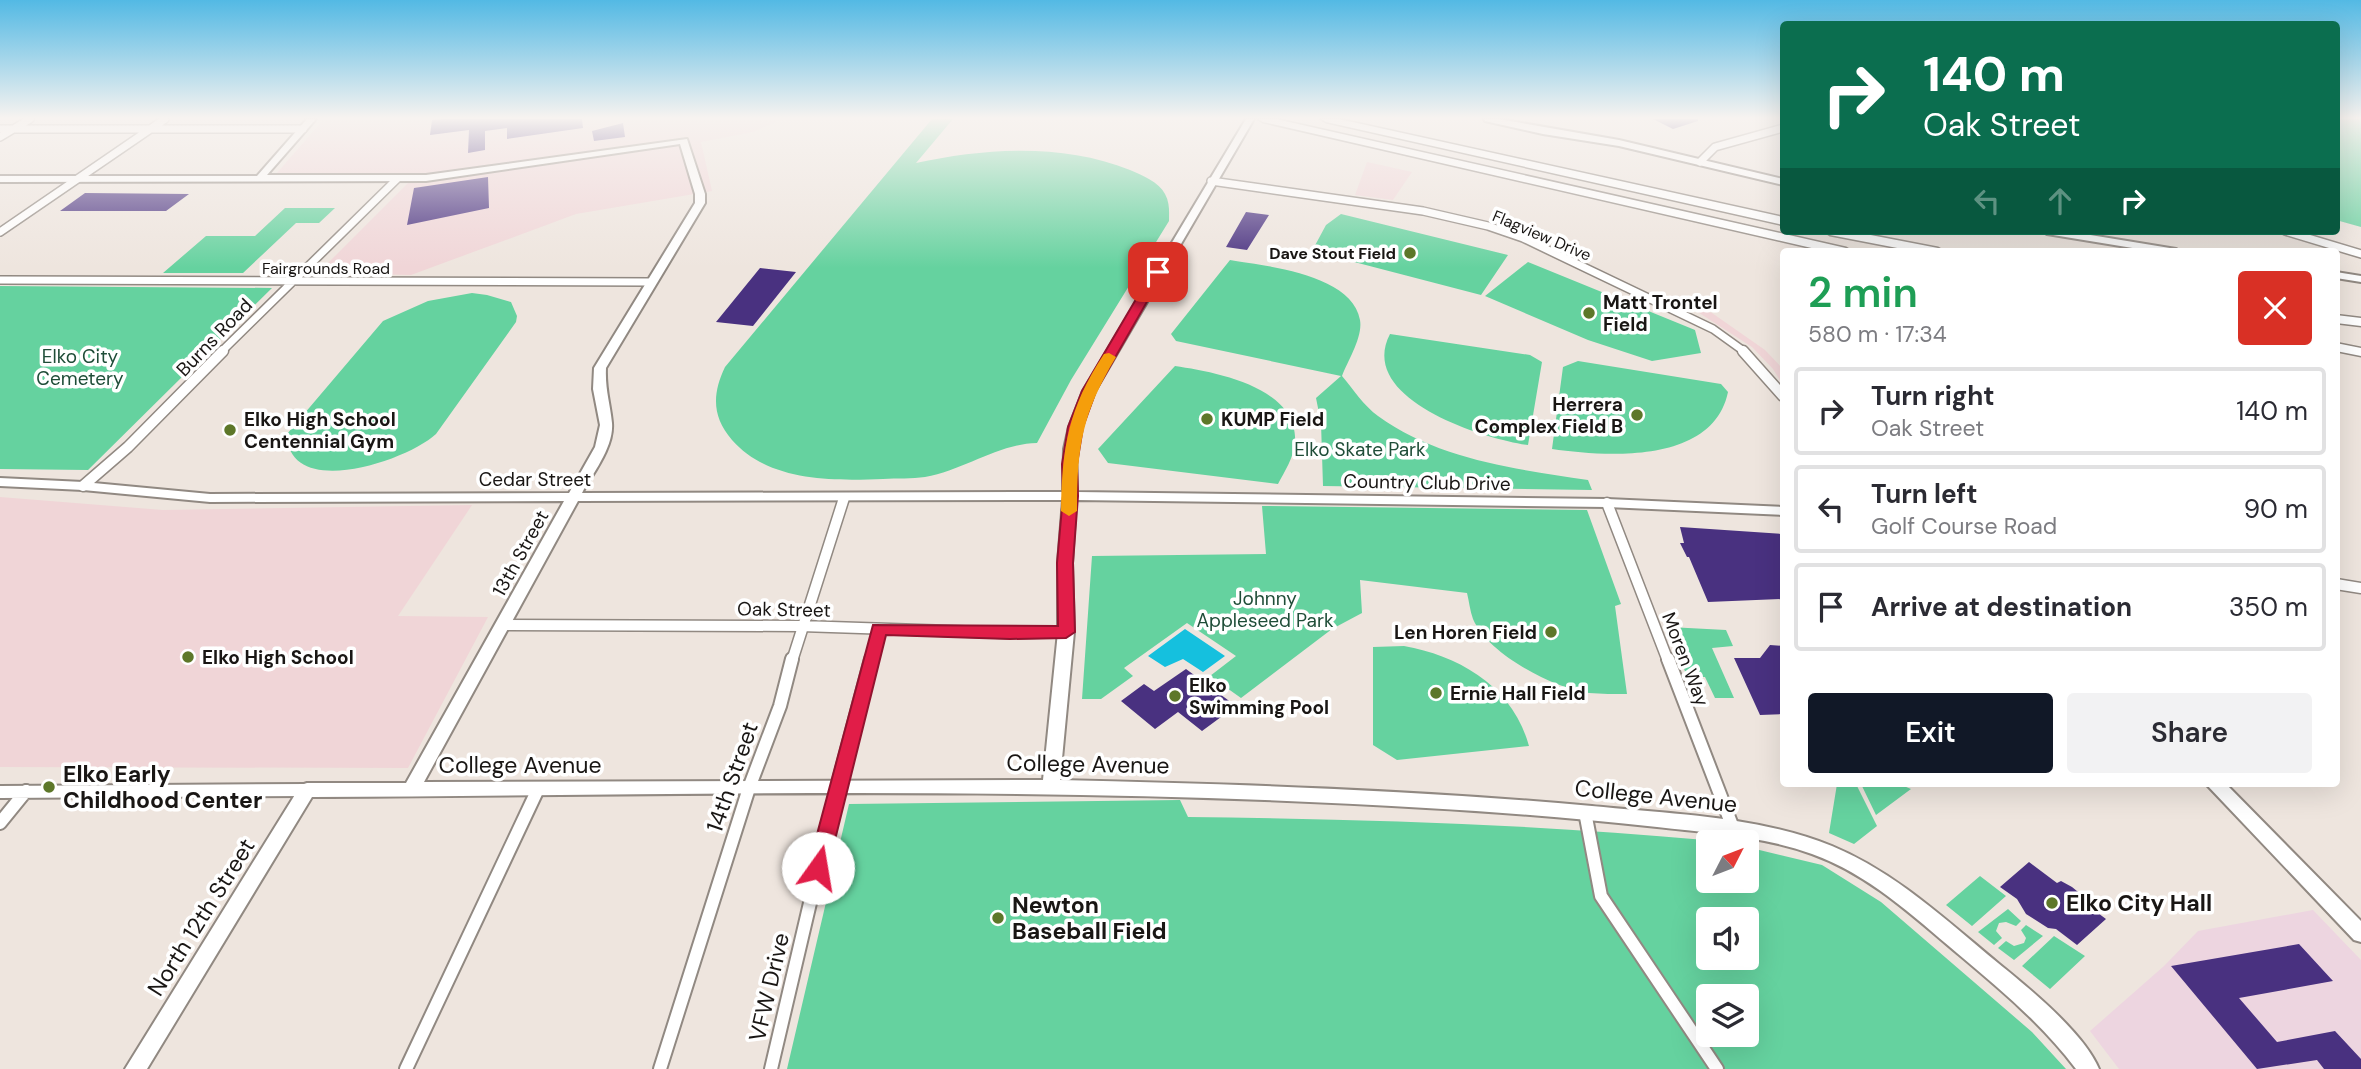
<!DOCTYPE html>
<html lang="en">
<head>
<meta charset="utf-8">
<style>
  :root { --surface:#fff; --page:#f2f2f3; --text:#2b2b33; --muted:#7c7c81; --line:#e1e1e2; --accent:#111827 }
  body { margin:0; font-family:"DM Sans",sans-serif; background:var(--page); color:var(--text); height:100vh; display:flex; flex-direction:column; font-size:26px; white-space:nowrap }
  * { box-sizing:border-box; margin:0 }
  p { font-size:23px; color:var(--muted) }
  .icon { flex:none; width:38px; height:38px; fill:none; stroke:currentColor; stroke-width:2; stroke-linecap:round; stroke-linejoin:round }
  .map { position:relative; flex:1; overflow:hidden }
  .sheet { position:absolute; left:1780px; top:248px; width:560px; height:539px; display:flex; flex-direction:column; background:var(--surface); border-radius:7px; box-shadow:0 7px 28px #0002 }
  .sheet>* { flex:none }
  .top-card { position:absolute; left:1780px; top:21px; width:560px; height:214px; border-radius:7px; box-shadow:0 7px 28px #0002; background:#0b6e4f; color:#fff; overflow:hidden }
  .needle { width:46px; rotate:48deg }
  .controls { position:absolute; left:1696px; top:830px; display:grid; gap:14px }
  .controls a { display:grid; place-items:center; width:63px; height:63px; border-radius:7px; background:var(--surface); box-shadow:0 7px 28px #0002; font-size:35px }
  .pin { position:absolute; display:grid; place-items:center; width:60px; height:60px; color:#fff; margin:-30px; border-radius:14px; box-shadow:0 4px 10px #0006 }
  .me { position:absolute; width:77px; margin:-38px; rotate:13deg; stroke-linejoin:round; filter:drop-shadow(0 0 5px #0008) }
  .turn { display:flex; align-items:center; gap:24px; height:147px; padding:0 28px; font-size:32px }
  .turn .icon { width:91px; height:91px; stroke-width:2.5 }
  .turn b { display:block; font-size:49px; line-height:60px }
  .lanes { display:flex; align-items:center; height:66px; padding:0 28px; background:#0003; justify-content:center; gap:35px; direction:ltr }
  .lanes .off { opacity:.35 }
  .round { display:grid; place-items:center; flex:none; width:74px; height:74px; border-radius:7px; background:var(--page) }
  .overview { display:flex; align-items:center; justify-content:space-between; height:119px; padding:0 28px }
  h1 { font-size:42px; font-weight:600; line-height:52px; color:#1e9e55 }
  .button { display:flex; gap:14px; margin-top:auto; padding:14px 28px }
  .button a { flex:1; height:80px; border-radius:7px; background:var(--accent); color:#fff; font-size:28px; font-weight:600; line-height:80px; text-align:center }
  .button a+a { background:var(--page); color:var(--text) }
  ul { padding:0; list-style:none }
  li { display:flex; align-items:center; gap:21px; height:88px; margin:0 14px 10px; padding:0 14px; border:4px solid var(--line); border-radius:7px }
  li div { flex:1 }
  li b { display:block; font-size:26px }
  li em { font-style:normal }
  .map>svg:first-child { display:block }
  .commercial { fill:#edd5e0 }
  .education { fill:#f0d5d7 }
  .green { fill:#65d29f; fill-rule:evenodd }
  .water { fill:#15c0de }
  .building { fill:#493180 }
  .lines { fill:none; stroke-linecap:round; stroke-linejoin:round }
  .street-far2-casing { stroke:#918982; stroke-width:10 }
  .street-far1-casing { stroke:#918982; stroke-width:13 }
  .street-casing { stroke:#918982; stroke-width:16 }
  .secondary-casing { stroke:#918982; stroke-width:4 }
  .highway-casing { stroke:#918982; stroke-width:3 }
  .street-far2 { stroke:#fff; stroke-width:7 }
  .street-far1 { stroke:#fff; stroke-width:10 }
  .street { stroke:#fff; stroke-width:12 }
  .secondary { fill:#fff; fill-rule:evenodd }
  .highway { fill:#fff; fill-rule:evenodd }
  .route { fill:#e11d48; stroke:#92132f; stroke-width:2 }
  .slow { fill:#f59e0b }
  .poi-dot { fill:#5d7729; stroke:#fff; stroke-width:2.5 }
  .labels { text-anchor:middle; stroke-width:7; stroke-linejoin:round; paint-order:stroke }
  .far-street-label { font-size:16px; fill:#191614; stroke:#fff }
  .far-poi-label { font-size:16px; font-weight:bold; fill:#191614; stroke:#fff; text-anchor:end }
  .poi-label { font-size:19px; font-weight:bold; fill:#191614; stroke:#fff; text-anchor:start }
  .street-label { font-size:19px; fill:#191614; stroke:#fff }
  .park-label { font-size:19px; fill:#1f4d38; stroke:#fff }
  .near-street-label { font-size:23px; fill:#191614; stroke:#fff }
  .near-poi-label { font-size:23px; font-weight:bold; fill:#191614; stroke:#fff; text-anchor:start }
</style>
</head>
<body>
<div class="map">
<svg width="2361" height="1069" viewBox="0 0 2361 1069">
  <rect width="100%" height="100%" fill="#eee5de"/>
  <path class="commercial" d="M2313,910l48,50v109h-242l-29,-38 74,-65 34,-35z"/>
  <path class="education" d="M324,119h459l-30,13 -52,10 11,49 -136,23 -165,61 -93,-2 97,-97 -139,-2z
    M1367,162l45,10 -19,28 -38,-5z
    M1690,307l22,6 53,37 18,19v16l-10,-16 -21,-22z
    M0,497l163,13 309,-5 -74,111 90,1 -80,151 -408,-1z"/>
  <path class="green" d="M932,119h21l-37,44c69,-15 147,-20 214,7 12,5 29,12 35,24 5,9 4,18 4,27l-98,159 -34,63c-40,1 -72,27 -112,34 -13,2 -28,1 -42,2 -51,2 -114,3 -151,-39 -20,-23 -20,-46 -7,-73z
    M2336,119h25v108l-25,-7z
    M285,208h50l-16,15h-23l-53,50h-80l43,-37h49z
    M1341,214l167,41 -27,40 -169,-44 14,-26z
    M1230,260c36,6 122,14 130,60 3,17 -12,40 -18,56 11,13 22,30 36,40 61,44 138,53 210,64l4,10 -269,-4 -2,-63 -5,-25 25,-22 -165,-35 -5,-7z
    M1528,262l167,68 6,23 -49,8 -64,-21 -103,-44z
    M0,286l272,2 -184,182 -88,-1z
    M472,293l15,2 24,7 6,14 -1,6 -80,112c-29,27 -148,67 -149,0l96,-113 45,-20z
    M1390,334l140,21 12,7 -14,83c-44,-6 -172,-46 -138,-111z
    M1578,361l143,23 7,8c-15,72 -120,65 -176,57l11,-82z
    M1175,366c40,6 125,21 120,78 -2,14 -10,27 -17,40l-170,-21 -10,-14z
    M1262,506l325,4 34,94 -6,2 12,88c-12,0 -26,0 -38,-1 -36,-5 -101,-39 -116,-74 -3,-8 -4,-18 -6,-26l-107,-13 2,33 -30,16 -91,69 -31,-22 26,-20 -49,-33 -63,45 9,8 -32,23h-19l10,-143 174,-2z
    M1669,627l57,3 7,16 -21,2 22,50h-19l-10,-21h-18z
    M1404,646c56,10 109,41 125,100l-132,14 -24,-15v-98z
    M1837,784h19l21,42 -23,18 -25,-11z
    M1861,784h38l12,5 -35,26z
    M1180,800l8,17c173,2 345,7 517,23l12,2h-9v38h38l1,-33 75,18 59,37 151,130 34,37h-1279l62,-265zM1708,919h38v38h-38zM1708,996h38v38h-38z
    M1980,876l26,20 -34,30 -26,-21z
    M2008,909l13,12 -5,5 -10,-4 -7,1 -3,8 6,7 -8,7 -16,-13z
    M2026,925l17,11 -29,24 -16,-12 8,-7 8,5 10,-3 2,-5 -5,-8z
    M2054,936l31,20 -35,33 -28,-23z"/>
  <path class="water" d="M1185,629l40,27 -22,16 -20,-13 -18,8 -17,-11z"/>
  <path class="building" d="M445,119h137l1,9 -76,11v-11l-22,3v19l-17,3 1,-23 -39,5 2,-15z
    M1653,119h45v2l-25,8z
    M623,123l2,14 -31,4 -2,-10z
    M488,177l1,31 -82,17 7,-37z
    M85,193l104,1 -23,17h-106z
    M1246,212l23,3 -22,35 -21,-3z
    M760,268l36,4 -43,54 -37,-4z
    M1680,527l103,7v65l-75,3 -19,-45h-2l-7,-14h4z
    M1770,645l13,1v68l-23,1 -26,-57h26z
    M1186,669l50,37 -34,25 -24,-19 -23,17 -34,-28 23,-17 10,7z
    M2029,862l28,21 4,-2 11,6 11,9 -4,3 27,20 -29,26 -21,-16 -8,-1 -22,-14 -9,-15 -17,-12z
    M2299,944l34,37 -94,17 38,44 58,-11 26,28v10h-37l-7,-9 -60,9 -86,-103z"/>
  <g class="lines">
    <g class="street-far2-casing">
      <path id="street-far2" d="M0,129h303
        M0,137l30,-18
        M1700,162l15,-15 68,-19
        M1211,181l212,30 65,15 35,12 190,91 32,23
        M2285,231l76,23
        M0,232l165,-113
        M0,280l652,2
        M221,352l176,-173"/>
    </g>
    <g class="street-far1-casing">
      <path id="street-far1" d="M1743,351l40,45
        M83,486l45,-39 95,-96
        M1607,503l61,158
        M2336,584l25,4
        M502,625l299,1 209,7 56,-1
        M792,661l52,-163
        M871,661l8,-32"/>
    </g>
    <g class="street-casing">
      <path id="street" d="M1668,659l65,169
        M0,792l307,-2
        M1585,812l16,84 116,173
        M0,823l26,-32
        M406,1069l132,-280
        M660,1069l89,-281 31,-82 12,-47
        M771,1069l66,-281 34,-129"/>
    </g>
    <g class="secondary-casing">
      <path id="secondary" d="M307,119h9l-49,56h159l261,-36 18,55v9l-99,165c-1,22 4,34 6,55 2,24 -19,50 -30,70l481,-1 1,-43 5,-22 14,-36 163,-272h8l-159,272 -14,36 -5,22 1,43 530,7 176,8v8l-176,-8 -531,-7 -4,63 2,69 -14,148c178,4 355,10 532,26 79,8 166,10 240,40 63,26 114,74 166,117 31,25 86,70 101,106h-23c-34,-45 -76,-80 -119,-116 -45,-38 -89,-79 -145,-99 -49,-18 -104,-21 -155,-27 -77,-8 -154,-15 -231,-19 -371,-23 -743,-13 -1114,-11l-165,272h-22l176,-284 6,-2h99l158,-282 -354,1 -127,-12 -83,-4v-8l83,4 127,12 359,-1 26,-46 5,-22 -7,-36 1,-21 101,-165v-9l-15,-50 -254,37 -426,1v-6h257zM1063,500l-5,63v69l-15,148 -619,2 154,-281z
        M1484,119h15l120,21 164,39v6l-164,-39 -76,-12 -58,-13z
        M2042,231h24l110,18 5,3h-24l-110,-18z
        M2336,272l25,4v6l-25,-4z
        M2206,784h20l135,137v21l-7,-2z"/>
    </g>
    <g class="highway-casing">
      <path id="highway" d="M1258,119h18l570,129 7,4h-24l-566,-130z
        M1321,119h18l444,98v8l-457,-103z
        M1824,231h26l88,17 7,4h-27l-88,-17z
        M2336,315l25,3v8l-25,-3z
        M2336,343l25,5v8l-25,-5z"/>
    </g>
    <use href="#street-far2" class="street-far2"/>
    <use href="#street-far1" class="street-far1"/>
    <use href="#street" class="street"/>
    <use href="#secondary" class="secondary"/>
    <use href="#highway" class="highway"/>
  </g>
  <linearGradient id="sky" x2="0" y2="1"><stop stop-color="#53b9e4"/><stop offset="0.44" stop-color="#f7f3f0"/><stop offset="1" stop-color="#f7f3f0" stop-opacity="0"/></linearGradient>
  <rect width="2361" height="268" fill="url(#sky)"/>
  <path class="route" d="M1158,269l6,3 -68,119 -13,36 -6,37 1,32 -5,67 2,69 -9,6 -56,1 -124,-4 -58,233 -3,6 -7,3 -7,-3 -3,-6 65,-243 185,1 -1,-63 6,-67 -1,-32 6,-37 14,-36 70,-119z"/>
  <path class="slow" d="M1109,353l7,4c-34,57 -39,89 -39,154l-8,5 -8,-5c1,-64 7,-102 43,-157z"/>
  <g class="poi-dot">
    <circle cx="1410" cy="253" r="7"/>
    <circle cx="1589" cy="313" r="7"/>
    <circle cx="1637" cy="415" r="7"/>
    <circle cx="1207" cy="419" r="7"/>
    <circle cx="230" cy="430" r="7"/>
    <circle cx="1551" cy="632" r="7"/>
    <circle cx="188" cy="657" r="7"/>
    <circle cx="1436" cy="693" r="7"/>
    <circle cx="1175" cy="696" r="7"/>
    <circle cx="49" cy="787" r="7"/>
    <circle cx="2052" cy="903" r="7"/>
    <circle cx="998" cy="918" r="7"/>
  </g>
  <g class="labels">
    <g class="far-street-label">
      <text transform="translate(1542 235) rotate(23)" y="6">Flagview Drive</text>
      <text x="326" y="274">Fairgrounds Road</text>
    </g>
    <g class="far-poi-label">
      <text x="1396" y="259">Dave Stout Field</text>
    </g>
    <g class="poi-label">
      <text x="1603" y="309">Matt Trontel<tspan x="1603" dy="22">Field</tspan></text>
      <text x="1623" y="411" text-anchor="end">Herrera<tspan x="1623" dy="22">Complex Field B</tspan></text>
      <text x="244" y="426">Elko High School<tspan x="244" dy="22">Centennial Gym</tspan></text>
      <text x="1221" y="426">KUMP Field</text>
      <text x="1537" y="639" text-anchor="end">Len Horen Field</text>
      <text x="202" y="664">Elko High School</text>
      <text x="1189" y="692">Elko<tspan x="1189" dy="22">Swimming Pool</tspan></text>
      <text x="1450" y="700">Ernie Hall Field</text>
    </g>
    <g class="street-label">
      <text transform="translate(214 337) rotate(-46)" y="7">Burns Road</text>
      <text x="535" y="486">Cedar Street</text>
      <text transform="translate(1427 482) rotate(1)" y="7">Country Club Drive</text>
      <text transform="translate(520 553) rotate(-61)" y="7">13th Street</text>
      <text transform="translate(784 609) rotate(1)" y="7">Oak Street</text>
      <text transform="translate(1686 659) rotate(69)" y="7">Moren Way</text>
    </g>
    <g class="park-label">
      <text x="80" y="363">Elko City<tspan x="80" dy="22">Cemetery</tspan></text>
      <text x="1360" y="456">Elko Skate Park</text>
      <text x="1265" y="605">Johnny<tspan x="1265" dy="22">Appleseed Park</tspan></text>
    </g>
    <g class="near-street-label">
      <text transform="translate(1088 764) rotate(1)" y="8">College Avenue</text>
      <text x="520" y="773">College Avenue</text>
      <text transform="translate(732 777) rotate(-71)" y="8">14th Street</text>
      <text transform="translate(1656 796) rotate(6)" y="8">College Avenue</text>
      <text transform="translate(201 917) rotate(-58)" y="8">North 12th Street</text>
      <text transform="translate(769 987) rotate(-77)" y="8">VFW Drive</text>
    </g>
    <g class="near-poi-label">
      <text x="63" y="782">Elko Early<tspan x="63" dy="26">Childhood Center</tspan></text>
      <text x="2066" y="911">Elko City Hall</text>
      <text x="1012" y="913">Newton<tspan x="1012" dy="26">Baseball Field</tspan></text>
    </g>
  </g>
</svg>
<div class="controls">
<a><svg class="needle" viewBox="-14 -14 28 28"><path d="M0-13l5 13h-10z" fill="#e53935"/><path d="M0 13l5-13h-10z" fill="#7c7c81"/></svg></a>
<a><svg class="icon" aria-label="sound" viewBox="0 0 24 24"><path d="M4 9h4l5-4v14l-5-4H4zM17 9q2 3 0 6"/></svg></a>
<a><svg class="icon" aria-label="layers" viewBox="0 0 24 24"><path d="M12 4l9 5-9 5-9-5zM3 14l9 5 9-5"/></svg></a>
</div>
<div class="pin" style="left:1158px;top:272px;background:#d93025"><svg class="icon" aria-label="arrive" viewBox="0 0 24 24"><path d="M6 21V4h12l-3 4 3 4H6"/></svg></div>
<svg class="me" style="left:818px;top:868px" viewBox="-20 -20 40 40"><circle r="19" fill="#fff"/><path d="M0-13L10 11 0 6-10 11z" fill="#e11d48"/></svg>
<div class="top-card">
<div class="turn"><svg class="icon" aria-label="right" viewBox="0 0 24 24"><path d="M7 20v-9h11M14 6l5 5-5 5"/></svg><div><b>140 m</b>Oak Street</div></div>
<div class="lanes"><svg class="icon off" aria-label="left" viewBox="0 0 24 24"><path d="M17 20v-9H6M10 6l-5 5 5 5"/></svg><svg class="icon off" aria-label="ahead" viewBox="0 0 24 24"><path d="M12 20V5M6 11l6-6 6 6"/></svg><svg class="icon" aria-label="right" viewBox="0 0 24 24"><path d="M7 20v-9h11M14 6l5 5-5 5"/></svg></div>
</div>
<section class="sheet">
<div class="overview"><div><h1>2 min</h1><p>580 m · 17:34</p></div><a class="round" style="background:#d93025;color:#fff"><svg class="icon" aria-label="close" viewBox="0 0 24 24"><path d="M6 6l12 12M18 6L6 18"/></svg></a></div>
<ul>
<li><svg class="icon" aria-label="right" viewBox="0 0 24 24"><path d="M7 20v-9h11M14 6l5 5-5 5"/></svg><div><b>Turn right</b><p>Oak Street</p></div><em>140 m</em></li>
<li><svg class="icon" aria-label="left" viewBox="0 0 24 24"><path d="M17 20v-9H6M10 6l-5 5 5 5"/></svg><div><b>Turn left</b><p>Golf Course Road</p></div><em>90 m</em></li>
<li><svg class="icon" aria-label="arrive" viewBox="0 0 24 24"><path d="M6 21V4h12l-3 4 3 4H6"/></svg><div><b>Arrive at destination</b></div><em>350 m</em></li>
</ul>
<div class="button"><a>Exit</a><a>Share</a></div>
</section>
</div>
</body>
</html>
